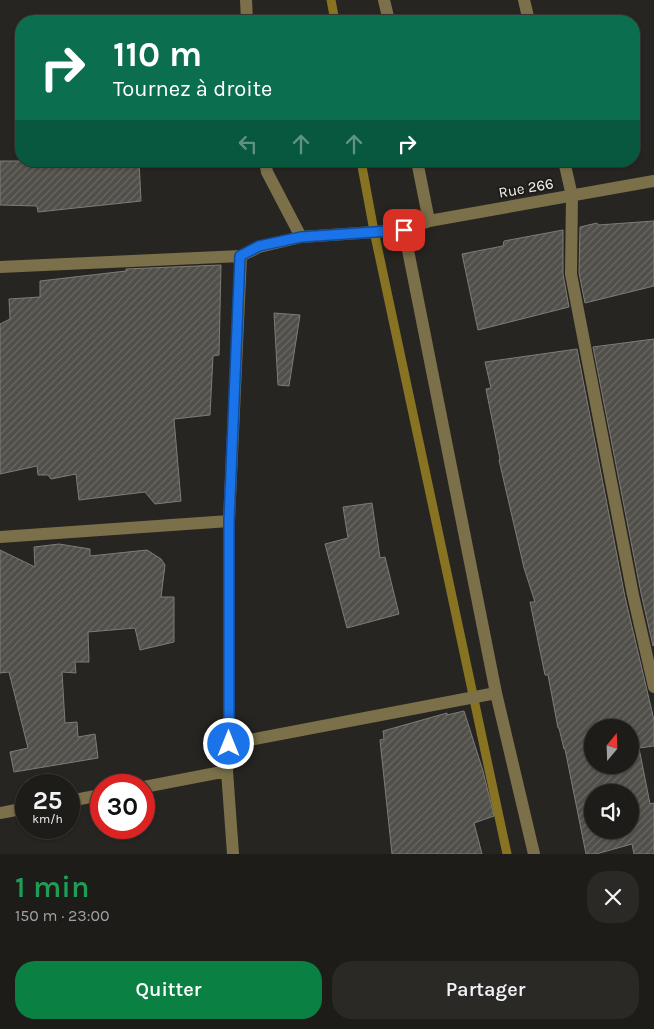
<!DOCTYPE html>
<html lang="fr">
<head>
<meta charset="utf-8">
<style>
  :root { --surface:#1d1c19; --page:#2a2926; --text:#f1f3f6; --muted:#a0a1a2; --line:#3b3a38; --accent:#0b8043 }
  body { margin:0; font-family:Karla,sans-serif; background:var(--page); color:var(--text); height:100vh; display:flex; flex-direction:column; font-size:19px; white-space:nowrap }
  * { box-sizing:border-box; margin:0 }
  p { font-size:16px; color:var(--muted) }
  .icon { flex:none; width:28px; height:28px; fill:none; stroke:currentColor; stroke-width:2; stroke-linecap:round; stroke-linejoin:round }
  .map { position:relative; height:854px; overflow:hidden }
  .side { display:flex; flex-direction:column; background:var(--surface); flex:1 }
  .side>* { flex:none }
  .hud { position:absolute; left:15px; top:15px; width:625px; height:152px; border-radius:20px; box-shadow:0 1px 4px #0004,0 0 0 1px var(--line); background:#0b6e4f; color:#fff; overflow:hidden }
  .needle { width:32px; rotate:19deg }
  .controls { position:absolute; left:584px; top:719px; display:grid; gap:10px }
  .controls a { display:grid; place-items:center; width:55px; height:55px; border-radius:50%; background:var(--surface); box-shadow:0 1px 4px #0004,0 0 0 1px var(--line); font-size:25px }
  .speed { position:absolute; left:15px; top:774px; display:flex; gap:10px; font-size:25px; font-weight:700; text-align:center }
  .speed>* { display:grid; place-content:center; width:65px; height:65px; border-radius:50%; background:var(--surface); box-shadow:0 1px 4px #0004,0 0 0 1px var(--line); line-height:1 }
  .speed small { font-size:12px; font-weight:400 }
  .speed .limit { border:8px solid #d22; background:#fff; color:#111 }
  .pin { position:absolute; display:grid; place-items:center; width:42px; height:42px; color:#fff; margin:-21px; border-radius:10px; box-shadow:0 2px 8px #0006 }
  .me { position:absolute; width:55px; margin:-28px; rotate:0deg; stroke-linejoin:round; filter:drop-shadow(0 0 4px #0008) }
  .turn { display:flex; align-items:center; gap:18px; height:105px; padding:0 15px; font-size:22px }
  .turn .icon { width:65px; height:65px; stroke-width:2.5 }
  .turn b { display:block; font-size:35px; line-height:42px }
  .lanes { display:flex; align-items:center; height:48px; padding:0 15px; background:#0003; justify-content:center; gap:25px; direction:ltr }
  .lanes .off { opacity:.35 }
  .round { display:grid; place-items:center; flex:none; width:52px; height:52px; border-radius:20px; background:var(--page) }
  .headline { display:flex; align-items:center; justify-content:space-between; height:85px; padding:0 15px }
  h1 { font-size:30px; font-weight:600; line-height:38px; color:#1e9e55 }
  .cta { display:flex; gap:10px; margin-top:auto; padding:10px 15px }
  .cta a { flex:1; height:58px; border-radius:20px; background:var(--accent); color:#fff; font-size:20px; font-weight:600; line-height:58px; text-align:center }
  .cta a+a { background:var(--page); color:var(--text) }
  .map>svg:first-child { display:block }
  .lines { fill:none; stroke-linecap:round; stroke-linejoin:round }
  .stream { stroke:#887322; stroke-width:9 }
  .building { fill:url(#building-hatch); stroke:#7e7c77; fill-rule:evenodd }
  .minor { stroke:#7b704a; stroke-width:12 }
  .route-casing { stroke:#114b97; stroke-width:12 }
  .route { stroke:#1a73e8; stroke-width:9 }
  .labels { text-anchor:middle; stroke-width:4; stroke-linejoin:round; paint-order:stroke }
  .street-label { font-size:15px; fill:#f2f1ee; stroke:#1d1c18 }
</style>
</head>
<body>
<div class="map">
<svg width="654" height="854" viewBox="0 0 654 854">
  <defs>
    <pattern id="building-hatch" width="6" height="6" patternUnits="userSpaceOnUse" patternTransform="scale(1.25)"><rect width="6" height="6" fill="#504f4a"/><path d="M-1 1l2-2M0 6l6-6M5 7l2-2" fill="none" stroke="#6a6964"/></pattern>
  </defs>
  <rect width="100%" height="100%" fill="#272521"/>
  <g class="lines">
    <path class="stream" d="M331,0l4,21
      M361,161l13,70 133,623"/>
  </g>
  <path class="building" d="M0,161h139l2,40 -103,11 -1,-6 -37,-1z
    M654,221v65l-69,17 -6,-30 1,-46 17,-4 1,2z
    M563,230v44l6,33 -91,23 -16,-76 41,-8 1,-5z
    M221,265l-2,90 -6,1 -3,59 -36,4 7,82 -26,3 -10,-12 -66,8 -3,-26 -25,5 -3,-4h-10l-1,-9 -37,8v-150l10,-5 -1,-20 31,-2v-16l86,-10v-2z
    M274,313l26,2 -11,71 -11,-1z
    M654,339v306l-1,1 -12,-53 -48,-246z
    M577,349l48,248 29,123v26l-15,2 11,56 4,-1v51h-20l-2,-10 -36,10h-10l-21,-105h-1l-5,-21h-1l-10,-53h-3l-15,-73h5l-11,-34 -25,-108 1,-1 -14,-70 5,-1 -6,-26zM592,728h38v37h-38zM592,792h38v38h-38z
    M372,503l8,55 5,-1 14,57 -52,14 -22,-84 23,-6 -5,-31z
    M59,544l31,5v7l57,-6 14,9 4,6 -4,32h13v45l-34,8 -5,-22 -47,4 1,30h-14l1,11 -14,-1 3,51 12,-1 1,15 17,-3 3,24 -84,14 -4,-20 18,-4 -19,-76 -9,1v-123l35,17 -1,-20z
    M464,711l19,60 11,45 -20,7 8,31h-90l-12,-114 4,-1 -1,-8 64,-18v2z"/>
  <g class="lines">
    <path class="minor" d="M246,0l1,21
      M384,0l5,21
      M524,0l5,21
      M265,161l2,11 34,65
      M417,161l12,60
      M564,161l8,35 -1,78 62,321 21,92
      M404,230l92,463 38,161
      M0,267l241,-11 18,-9 42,-10 103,-7 25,-9 225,-40
      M0,537l229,-16
      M229,744l267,-51
      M144,787l83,-16
      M69,801l32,-6
      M0,813l26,-5
      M233,854l-6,-83 2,-27v-223l12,-265"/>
  </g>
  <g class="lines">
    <g class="route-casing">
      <path id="route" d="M229,744v-223l11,-265 19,-10 42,-9 103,-7"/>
    </g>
    <use href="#route" class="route"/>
  </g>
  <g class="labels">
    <g class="street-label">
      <text transform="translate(526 188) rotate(-10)" y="5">Rue 266</text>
    </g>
  </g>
</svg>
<div class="controls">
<a><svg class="needle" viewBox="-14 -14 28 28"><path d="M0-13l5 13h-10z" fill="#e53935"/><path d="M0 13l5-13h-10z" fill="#a0a1a2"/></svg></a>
<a><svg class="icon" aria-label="sound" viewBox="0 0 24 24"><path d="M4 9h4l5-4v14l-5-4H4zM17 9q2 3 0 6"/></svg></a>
</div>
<div class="speed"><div>25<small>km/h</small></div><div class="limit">30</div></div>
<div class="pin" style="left:404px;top:230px;background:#d93025"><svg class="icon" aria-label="arrive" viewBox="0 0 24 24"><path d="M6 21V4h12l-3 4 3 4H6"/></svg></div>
<svg class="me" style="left:229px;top:744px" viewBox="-20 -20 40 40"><circle r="17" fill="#1a73e8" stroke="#fff" stroke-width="3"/><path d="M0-11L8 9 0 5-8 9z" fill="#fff"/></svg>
<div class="hud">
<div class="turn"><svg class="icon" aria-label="right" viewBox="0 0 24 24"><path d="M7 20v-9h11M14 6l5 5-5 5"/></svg><div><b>110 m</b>Tournez à droite</div></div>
<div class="lanes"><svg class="icon off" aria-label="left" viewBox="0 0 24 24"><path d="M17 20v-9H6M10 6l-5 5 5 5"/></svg><svg class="icon off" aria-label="ahead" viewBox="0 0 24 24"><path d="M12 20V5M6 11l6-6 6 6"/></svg><svg class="icon off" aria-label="ahead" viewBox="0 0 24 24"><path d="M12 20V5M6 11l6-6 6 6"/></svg><svg class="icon" aria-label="right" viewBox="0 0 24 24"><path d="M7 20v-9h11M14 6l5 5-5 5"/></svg></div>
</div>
</div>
<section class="side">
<div class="headline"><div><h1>1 min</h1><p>150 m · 23:00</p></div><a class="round"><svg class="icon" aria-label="close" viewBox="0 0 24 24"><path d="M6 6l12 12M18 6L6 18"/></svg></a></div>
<div class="cta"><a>Quitter</a><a>Partager</a></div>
</section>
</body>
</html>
